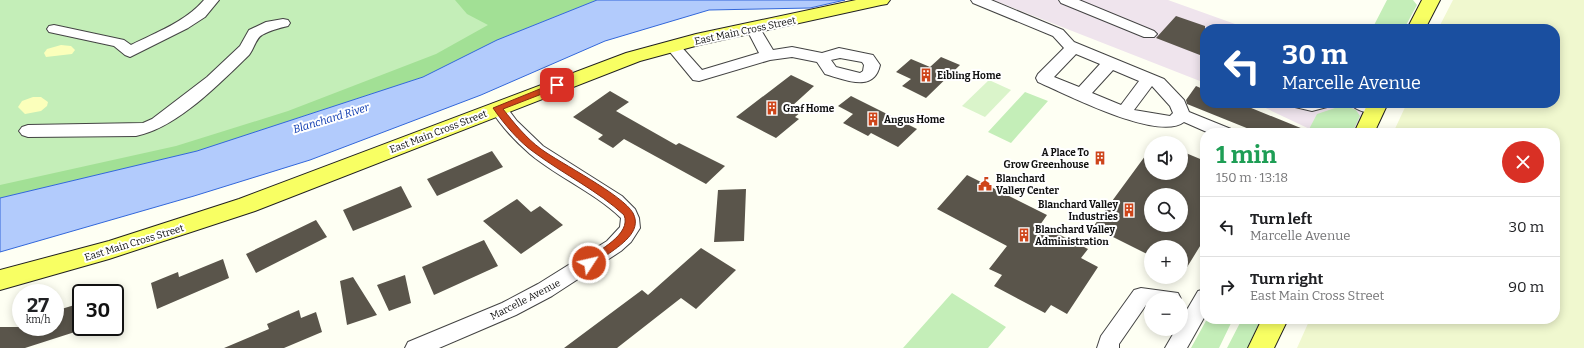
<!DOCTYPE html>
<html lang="en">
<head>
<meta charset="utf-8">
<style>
  :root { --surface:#fff; --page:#f6f6f6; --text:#202124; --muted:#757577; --line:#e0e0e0 }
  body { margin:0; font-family:Bitter,serif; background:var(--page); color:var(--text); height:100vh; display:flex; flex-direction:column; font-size:15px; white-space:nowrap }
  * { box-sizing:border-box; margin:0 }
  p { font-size:13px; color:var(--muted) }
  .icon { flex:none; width:22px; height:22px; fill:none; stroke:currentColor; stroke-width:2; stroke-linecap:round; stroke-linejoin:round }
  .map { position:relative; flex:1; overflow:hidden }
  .sheet { position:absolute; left:1200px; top:128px; width:360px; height:196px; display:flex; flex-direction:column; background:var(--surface); border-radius:16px; box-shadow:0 2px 10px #0003 }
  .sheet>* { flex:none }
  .banner { position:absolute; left:1200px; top:24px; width:360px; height:84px; border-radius:16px; box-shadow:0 2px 10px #0003; background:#1a4fa0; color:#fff; overflow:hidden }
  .tools { position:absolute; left:1144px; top:136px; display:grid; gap:8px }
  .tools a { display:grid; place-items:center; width:44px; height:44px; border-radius:50%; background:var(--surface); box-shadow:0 2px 10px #0003; font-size:20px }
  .speed { position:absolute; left:12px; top:284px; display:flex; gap:8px; font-size:20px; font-weight:700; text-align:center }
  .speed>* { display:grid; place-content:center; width:52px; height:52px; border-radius:50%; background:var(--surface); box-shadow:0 2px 10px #0003; line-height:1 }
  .speed small { font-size:10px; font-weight:400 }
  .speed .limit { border:2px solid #111; border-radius:6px; background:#fff; color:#111 }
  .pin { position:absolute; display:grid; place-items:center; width:34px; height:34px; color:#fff; margin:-17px; border-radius:8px; box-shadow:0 2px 6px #0006 }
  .me { position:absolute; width:44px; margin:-22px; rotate:55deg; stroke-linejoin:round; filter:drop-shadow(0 0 3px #0008) }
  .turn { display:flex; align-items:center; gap:14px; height:84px; padding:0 16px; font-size:18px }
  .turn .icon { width:52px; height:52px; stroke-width:2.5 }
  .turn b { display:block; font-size:28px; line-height:34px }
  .round { display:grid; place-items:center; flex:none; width:42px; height:42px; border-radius:21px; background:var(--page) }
  .summary { display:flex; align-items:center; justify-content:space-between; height:68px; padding:0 16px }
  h1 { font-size:24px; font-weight:700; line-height:30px; color:#1e9e55 }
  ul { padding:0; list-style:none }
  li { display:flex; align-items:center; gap:12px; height:60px; padding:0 16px; border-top:1px solid var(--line) }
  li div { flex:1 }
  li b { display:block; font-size:15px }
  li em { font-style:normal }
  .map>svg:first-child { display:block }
  .industrial { fill:#efe4ed }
  .farmland { fill:#f0f8cf }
  .green { fill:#c4eeb8 }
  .forest { fill:#a2e095 }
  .sand { fill:#fbffbb }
  .pitch { fill:#daf4ca }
  .water { fill:#b2cbfc; stroke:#3267da }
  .building { fill:#5a554b; fill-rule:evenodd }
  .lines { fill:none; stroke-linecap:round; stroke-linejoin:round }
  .minor-casing { stroke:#434343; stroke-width:2 }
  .major-casing { stroke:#212121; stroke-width:2 }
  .minor { fill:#fff; fill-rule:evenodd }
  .major { fill:#f8ff63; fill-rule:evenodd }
  .route { fill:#ce451a; stroke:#862d11 }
  .labels { text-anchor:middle; stroke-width:4; stroke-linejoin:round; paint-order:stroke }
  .street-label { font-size:10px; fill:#101010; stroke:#fff }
  .poi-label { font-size:10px; font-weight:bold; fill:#101010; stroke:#fff; text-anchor:start }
  .water-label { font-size:11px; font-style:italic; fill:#0c39af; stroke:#fff }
</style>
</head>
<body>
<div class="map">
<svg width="1584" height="348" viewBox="0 0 1584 348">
  <rect width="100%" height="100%" fill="#fefff3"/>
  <path class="industrial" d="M993,0h175l81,29h-44v54z
    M1255,103h123l-14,30h-46z"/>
  <path class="farmland" d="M1453,0h131v348h-287l13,-29h245v-186h-162l14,-30h148v-74h-117z"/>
  <path class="green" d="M0,0h657l-657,222z
    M1387,0h26l4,5 -13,24h-32z
    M1025,92l23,9 -37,42 -23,-11z
    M1344,105l12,5 4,6 -8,17h-45l10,-19z
    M952,293l54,34 -18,21h-85z
    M1207,319h26l-14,29h-28z
    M1242,319h19l-14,29h-20z"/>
  <path class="forest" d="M455,0h142l-100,40 -74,37 -226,74 -197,47v-13l176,-39 112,-35 148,-57 52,-29 -21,-11z"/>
  <path class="sand" d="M61,45l10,1 4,4 -3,4 -26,3 -2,-4 3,-4z
    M33,97h8l7,5 -1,4 -6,5 -16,3 -7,-7 4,-6z"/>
  <path class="pitch" d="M989,80l22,10 -26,27 -23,-11z"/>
  <path class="water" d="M597,0h248l-35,8 -101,2 -104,31 -124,54 -171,65 -116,36 -194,56v-54l197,-47 226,-74 74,-37z"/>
  <path class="building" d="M1176,16l29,10v31l-49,-19z
    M941,57l19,8 -34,33 -24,-12 9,-7 -15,-7 15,-13 19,8z
    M791,75l23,11 -22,20 10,5 -7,6 4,2 -23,19 -40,-21z
    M1196,86l9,4v13h34l74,30h-54l-72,-29 -1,-4z
    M610,91l19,11 -13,9 60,34 3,-2 46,23 -19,18 -82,-45 -11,9 -15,-9 5,-4 -30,-18z
    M851,96l66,33 -19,18 -27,-14 -3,3 -25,-13 10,-9 -15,-8z
    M1151,148v25h30v-22l24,10v77l-24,39v-30h-30v9l-58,-29zM1151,195h30v30h-30z
    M492,151l11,16 -66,29 -10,-17z
    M967,175l80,40 -7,10 48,24 -7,9 17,9 -31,47 -16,-9 -6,8 -51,-27 8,-11 -13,-6 18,-23 -70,-37z
    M401,186l11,21 -59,24 -10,-21z
    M746,189l-2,52 -30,1 4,-52z
    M517,199l14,13 9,-6 23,19 -42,29 -38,-33z
    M316,220l11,17 -71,36 -10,-19z
    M484,240l14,26 -64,29 -12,-28z
    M701,248l35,22 -40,39 -15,-11 -64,50h-53l78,-58 6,5z
    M223,259l6,19 -72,31 -6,-26 27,-11 1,5z
    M405,275l6,28 -22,8 -12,-26z
    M353,277l24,38 -30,10 -7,-44z
    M81,303v27l-56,18h-25v-21h55v-16z
    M299,310l2,8 15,-6 6,20 -38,16h-60l45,-19 -2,-5z"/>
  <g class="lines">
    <g class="minor-casing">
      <path id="minor" d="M204,0h15l-14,17 -17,11 -58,29 -5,-2 -11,-9 -65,-14 -2,-3 2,-3 5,-1 70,15 7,5c26,-13 54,-23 73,-45z
        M971,0h20l72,30 11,12 90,37 20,21 5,12 42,17 3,4h-25l-25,-11c-26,20 -118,-28 -146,-40l-2,-4 2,-4 26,-26 -11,-12 -80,-33zM1076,54l24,10 -21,23 -25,-10zM1113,70l26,11 -18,24 -29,-12zM1152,86l18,20 3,7 -3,3 -36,-6z
        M1059,0h20l75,31 3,3 -3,3h-10l-83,-34z
        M283,19l5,1 2,3 -2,3c-9,2 -17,4 -26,9 -6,3 -8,14 -13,20 -29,28 -72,73 -113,81l-108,1 -6,-2 -3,-4 3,-4 6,-2 115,-2 9,-4 55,-42 33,-31 9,-16 17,-8z
        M753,24l5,1 15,25 19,-3 30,6 17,-5 34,7 7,10c-6,28 -34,15 -55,9l-8,-12 -25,-5 -22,3 -71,21 -6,-1 -28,-34 3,-3h10l24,27 57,-17 -13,-25 2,-3zM840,58l22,4 2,3 -1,6 -3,2 -24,-6 -5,-7z
        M498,103l6,1 13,17 26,25 79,50 13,13 4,9 1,10 -9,14 -10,9 -69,45 -36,19 -77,33h-34l3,-6 94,-39 36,-19 69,-43 13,-14 1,-9c-27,-26 -62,-40 -91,-64 -15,-13 -30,-29 -40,-46l2,-4z
        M1293,103h36l-2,4 -15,4 -17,-4z
        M1350,103c10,0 27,-4 33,6l-2,4c-9,2 -26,-2 -31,-10z
        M1141,288l37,5 3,6h-30v6h-5l-27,39v4h-22l4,-12 33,-46z
        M1205,289v27l-18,32h-22l11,-19h5v-9l17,-29z"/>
    </g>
    <g class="major-casing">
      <path id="major" d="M856,0h34l-3,4 -6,1 -182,40 -59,16 -385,150 -146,48 -109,31v-20l109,-29 130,-42 387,-146 70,-19z
        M1422,0h18l-15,29h-18z
        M1368,103h20l-14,30h-20z
        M1262,319h26l-14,29h-26z"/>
    </g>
    <use href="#minor" class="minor"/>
    <use href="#major" class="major"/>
  </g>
  <path class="route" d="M557,82l4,3 -1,2 -57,22c11,14 23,29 38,40 19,14 82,46 92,64 10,19 -14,33 -26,42 -6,4 -11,10 -18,12l-4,-1 -1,-3 1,-3c13,-9 47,-26 39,-45 -26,-24 -59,-40 -89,-62 -16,-11 -31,-29 -42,-45z"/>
  <defs>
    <g id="building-bare" transform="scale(1.08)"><path d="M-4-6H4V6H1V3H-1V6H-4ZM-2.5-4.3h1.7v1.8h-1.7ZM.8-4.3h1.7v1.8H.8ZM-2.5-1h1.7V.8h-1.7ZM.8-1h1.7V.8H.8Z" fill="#ce451a" stroke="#fff" stroke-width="2.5" paint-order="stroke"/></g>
    <g id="civic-bare" transform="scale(1.08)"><path d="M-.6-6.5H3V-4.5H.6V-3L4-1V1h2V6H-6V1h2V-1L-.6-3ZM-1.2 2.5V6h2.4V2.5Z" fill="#ce451a" stroke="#fff" stroke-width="2.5" paint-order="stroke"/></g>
  </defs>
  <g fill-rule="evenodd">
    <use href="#building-bare" x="926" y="75"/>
    <use href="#building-bare" x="772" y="108"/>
    <use href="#building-bare" x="873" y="119"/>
    <use href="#building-bare" x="1100" y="158"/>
    <use href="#civic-bare" x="985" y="184"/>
    <use href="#building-bare" x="1129" y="210"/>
    <use href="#building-bare" x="1024" y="235"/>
  </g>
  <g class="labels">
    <g class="street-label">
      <text transform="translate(745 30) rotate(-12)" y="4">East Main Cross Street</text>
      <text transform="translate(438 131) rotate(-21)" y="4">East Main Cross Street</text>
      <text transform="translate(134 242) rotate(-17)" y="4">East Main Cross Street</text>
      <text transform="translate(525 299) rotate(-27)" y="4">Marcelle Avenue</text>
    </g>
    <g class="poi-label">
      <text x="937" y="79">Eibling Home</text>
      <text x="783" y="112">Graf Home</text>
      <text x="884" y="123">Angus Home</text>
      <text x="1089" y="156" text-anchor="end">A Place To<tspan x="1089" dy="12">Grow Greenhouse</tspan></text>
      <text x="996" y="182">Blanchard<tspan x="996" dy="12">Valley Center</tspan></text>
      <text x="1118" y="208" text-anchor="end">Blanchard Valley<tspan x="1118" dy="12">Industries</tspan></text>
      <text x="1035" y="233">Blanchard Valley<tspan x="1035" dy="12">Administration</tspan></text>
    </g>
    <g class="water-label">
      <text transform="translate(331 118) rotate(-17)" y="4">Blanchard River</text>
    </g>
  </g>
</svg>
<div class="tools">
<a><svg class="icon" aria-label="sound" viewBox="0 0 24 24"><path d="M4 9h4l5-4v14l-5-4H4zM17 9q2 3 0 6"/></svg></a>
<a><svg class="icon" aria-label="search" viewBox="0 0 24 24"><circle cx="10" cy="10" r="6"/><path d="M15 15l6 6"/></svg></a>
<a>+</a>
<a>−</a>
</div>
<div class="speed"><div>27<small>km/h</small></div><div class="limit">30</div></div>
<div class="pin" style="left:557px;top:85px;background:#d93025"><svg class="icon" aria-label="arrive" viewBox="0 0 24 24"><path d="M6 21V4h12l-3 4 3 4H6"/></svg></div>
<svg class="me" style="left:589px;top:263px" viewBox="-20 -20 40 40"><circle r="17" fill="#ce451a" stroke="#fff" stroke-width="3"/><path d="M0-11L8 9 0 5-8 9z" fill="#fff"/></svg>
<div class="banner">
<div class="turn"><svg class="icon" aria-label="left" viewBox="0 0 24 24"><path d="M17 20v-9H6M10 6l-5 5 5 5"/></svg><div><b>30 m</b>Marcelle Avenue</div></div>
</div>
<section class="sheet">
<div class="summary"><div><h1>1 min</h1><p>150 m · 13:18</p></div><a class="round" style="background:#d93025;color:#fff"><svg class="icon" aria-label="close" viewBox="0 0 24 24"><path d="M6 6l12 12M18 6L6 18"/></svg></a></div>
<ul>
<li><svg class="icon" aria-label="left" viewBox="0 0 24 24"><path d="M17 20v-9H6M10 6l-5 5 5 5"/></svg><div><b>Turn left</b><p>Marcelle Avenue</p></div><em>30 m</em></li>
<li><svg class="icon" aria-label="right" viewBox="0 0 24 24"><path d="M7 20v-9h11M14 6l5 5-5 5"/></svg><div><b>Turn right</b><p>East Main Cross Street</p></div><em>90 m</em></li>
</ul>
</section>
</div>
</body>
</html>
